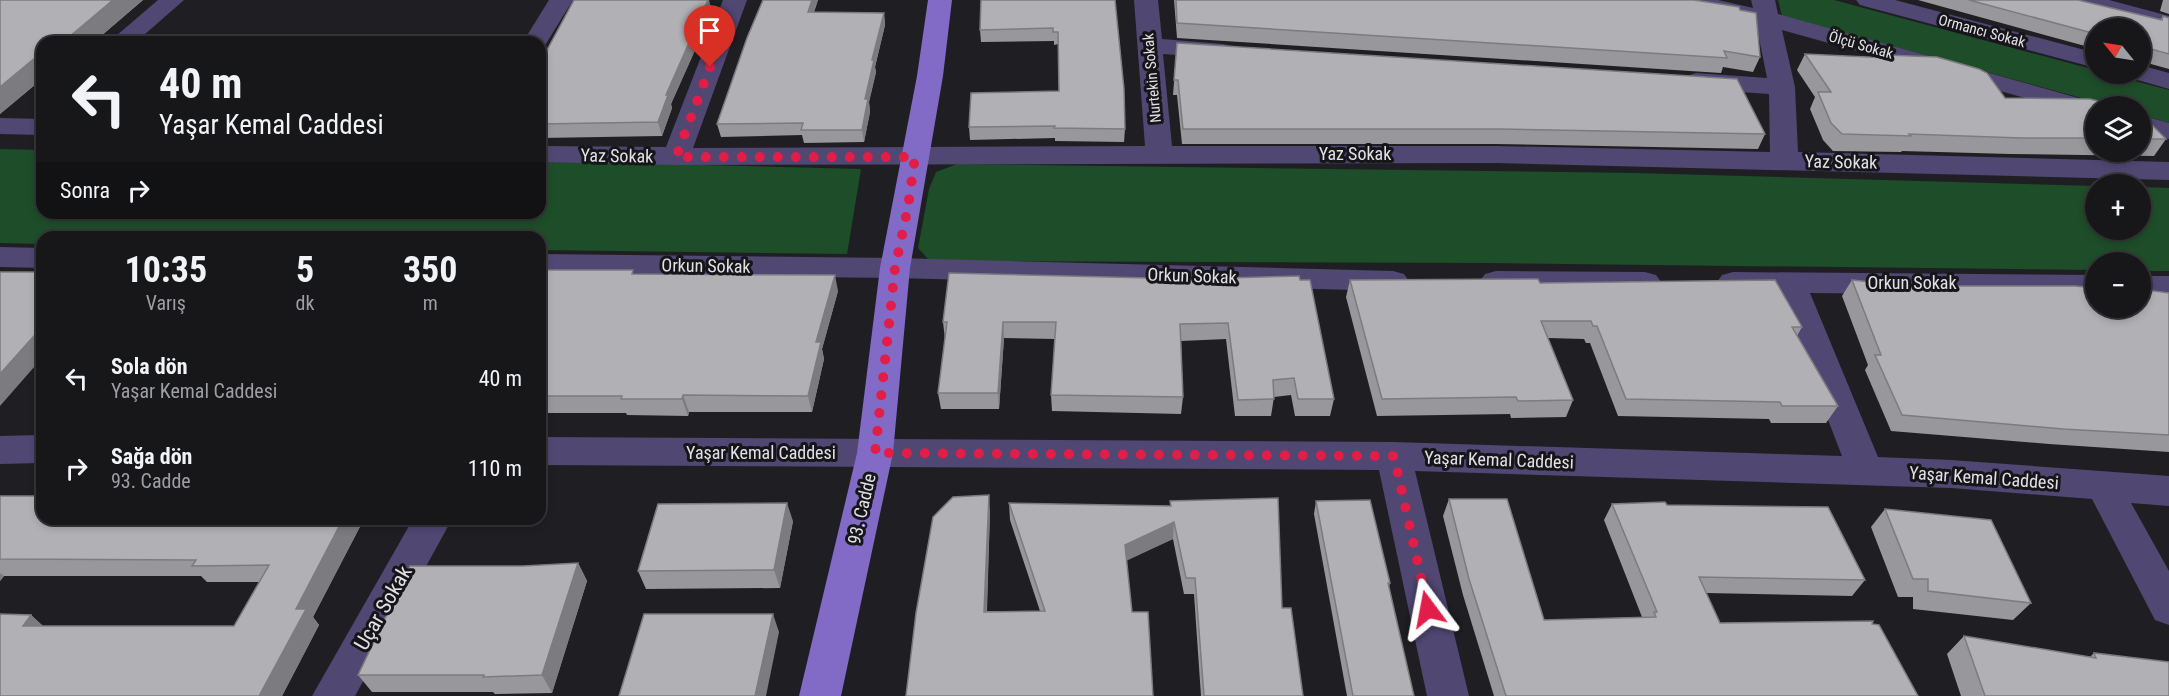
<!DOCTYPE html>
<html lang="tr">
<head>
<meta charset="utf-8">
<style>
  :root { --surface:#17171a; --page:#202023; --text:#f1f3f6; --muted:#9e9fa2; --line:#363639 }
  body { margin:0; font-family:"Roboto Condensed",sans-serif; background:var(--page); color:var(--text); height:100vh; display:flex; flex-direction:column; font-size:22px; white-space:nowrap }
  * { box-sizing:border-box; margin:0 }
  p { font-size:20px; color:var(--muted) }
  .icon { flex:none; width:33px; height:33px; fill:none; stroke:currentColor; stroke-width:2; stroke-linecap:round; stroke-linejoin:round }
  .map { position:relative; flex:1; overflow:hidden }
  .sheet { position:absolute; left:36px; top:231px; width:510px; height:294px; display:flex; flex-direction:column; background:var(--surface); border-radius:18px; box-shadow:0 3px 9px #0003,0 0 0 2px var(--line) }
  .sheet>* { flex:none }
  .hud { position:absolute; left:36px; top:36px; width:510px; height:183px; border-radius:18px; box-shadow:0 3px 9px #0003,0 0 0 2px var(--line); background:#17171a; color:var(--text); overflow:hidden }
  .needle { width:39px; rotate:300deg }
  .controls { position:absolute; left:2085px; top:18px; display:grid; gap:12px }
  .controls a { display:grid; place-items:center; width:66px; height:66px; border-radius:50%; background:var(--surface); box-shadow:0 3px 9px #0003,0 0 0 2px var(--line); font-size:30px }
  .pin { position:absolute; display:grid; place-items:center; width:51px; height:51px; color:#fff; margin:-62px -26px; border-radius:50% 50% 50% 0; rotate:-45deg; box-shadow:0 0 6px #0007 }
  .pin .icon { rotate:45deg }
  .me { position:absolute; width:66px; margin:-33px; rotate:347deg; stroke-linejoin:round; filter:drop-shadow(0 0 4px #0008) }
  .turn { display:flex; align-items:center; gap:21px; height:126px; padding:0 24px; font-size:27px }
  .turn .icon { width:78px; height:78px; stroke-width:2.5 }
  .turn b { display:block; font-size:42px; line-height:51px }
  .then { display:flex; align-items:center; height:57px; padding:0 24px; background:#0003; gap:12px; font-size:22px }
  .eta { display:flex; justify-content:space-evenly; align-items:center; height:102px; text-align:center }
  .eta b { font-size:36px; font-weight:700; line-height:42px }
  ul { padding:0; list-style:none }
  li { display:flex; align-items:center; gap:18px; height:90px; padding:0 24px }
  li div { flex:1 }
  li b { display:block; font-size:22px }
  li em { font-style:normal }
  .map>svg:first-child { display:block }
  .green { fill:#1e4d29 }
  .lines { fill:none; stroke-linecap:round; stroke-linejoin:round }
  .minor { fill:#504773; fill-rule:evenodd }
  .major { fill:#816bc7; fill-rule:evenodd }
  .wall { fill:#98979c }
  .shaded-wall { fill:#7c7b7f }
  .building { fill:#b1b0b5; stroke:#7c7b7f; stroke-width:1.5 }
  .route { stroke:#e11d48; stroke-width:10; stroke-dasharray:0 18 }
  .labels { text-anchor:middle; stroke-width:6; stroke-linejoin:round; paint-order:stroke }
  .far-street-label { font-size:15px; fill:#e1e1e4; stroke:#16161a }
  .street-label { font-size:18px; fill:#e1e1e4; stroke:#16161a }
  .near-street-label { font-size:21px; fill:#e1e1e4; stroke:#16161a }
</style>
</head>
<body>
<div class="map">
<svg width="2169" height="696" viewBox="0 0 2169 696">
  <rect width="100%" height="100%" fill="#1f1f23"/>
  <path class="green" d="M1778,0h56l261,70 1,4h12l61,16v33l-28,-8 -1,-9h-29l-329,-90z
    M0,149l42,1v63h498v-52l321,8 -14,85 -307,-4v-13h-498v7l-42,-1z
    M957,164l677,9 461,13 1,44h44l1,-43 28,1v83h-28l-1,-9h-44l-1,8 -609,-7 -556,-2 -12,-13 11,-59 7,-17z"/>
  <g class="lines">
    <path class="minor" d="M158,0h26l-48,42h-27z
      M549,0h24l-29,47 -4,1v-6h-17z
      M723,0h24l-54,148 452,-2 -11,-146h24l4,39 61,5 9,2 3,5 -3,5 -9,2 -60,-4 9,92h324l274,6 -1,-58 -73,-5 -9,-3 -4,-5 4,-5 9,-3 71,5 -11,-55 -77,-18 -4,-5h43l35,8 -2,-8h24l3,14 329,92h-11v12l-314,-88 13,57 3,65 371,10v18l-673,-17 -820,2 -136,-3v-16l126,1z
      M1856,0h39l201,53v15l-236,-63z
      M2069,0h40l60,16v14l-96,-25z
      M2140,65l29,8v16l-38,-11 -3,-4h12z
      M2140,115l29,8v16l-29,-8z
      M0,118l42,1v16l-42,-1z
      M0,247l42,1v20l-42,-1z
      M540,254l355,4 498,13 11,3 5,7 -5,7 -11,3 -498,-13 -355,-4z
      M1496,271l149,1 11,3 5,7 -5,7 -11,3 -149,-1 -11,-3 -5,-7 5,-7z
      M1733,272l363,3v21l-286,-3 68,164 73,3 218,16v30l-38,-3 38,68v54l-14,-5 -63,-121 -141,-11 -536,-17 54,225h-42l-48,-226 -839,-5v-28l854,5 448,14 -63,-163 -46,-1 -11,-3 -5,-7 5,-7z
      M2140,276h29v22h-29z
      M42,435v28l-42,1v-28z
      M413,519h39l-97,177h-43z"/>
    <path class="major" d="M928,0h24l-9,76 -33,192 -17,185 -52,243h-42l58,-243 23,-185 37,-192z"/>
  </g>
  <path class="wall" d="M0,0h143l-49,42h-52v37l-42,35z
    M763,0h55l-4,12 70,1 1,12 -10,42 1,5 -7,30 1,10 -6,30 -60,1 -2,-8 -81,2 -4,-13z
    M1115,0l10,129 -1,13 -69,-1v-3l-85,2 -1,-13 90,-36 -1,-47 -4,1v-4l-73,1 -1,-12z
    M1174,0h520l46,10 20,47 -7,15 -30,-5 -2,6 -544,-35z
    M1918,0h160l82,20 3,-4 6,2v51l-29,-8v-33h-44v21z
    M2163,0h6v14l-9,-3z
    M712,12l-41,92 1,4 -10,28 -122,2v-75z
    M1177,43l588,91 -7,15 -262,-5h-314l-5,-49h-4z
    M1805,54l80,4 1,-3 119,43 91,8v46h44v-38l26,25 -12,17 -144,-2 -108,-3 -1,1 -68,-1 -10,-11 -13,-31 5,-12 -18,-27z
    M540,270l94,4 204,17 -16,58 2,10 -12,53h-123l-1,4 -61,-1 -1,-2h-86z
    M1299,276l35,123 -4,17h-35l-4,-21 -17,2 -3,19h-36l-9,-77 -45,2 2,56 -2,17 -129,-3 -1,-16 4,-56 -51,-1 -5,71h-58l-3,-16 7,-54 -2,-17 206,-42z
    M1350,280l190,3 262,44 -5,9 41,70 -12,17h-55l-2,-4 -151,-3 -28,-73h-4l-2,-4 -36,-1 25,62 -7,17 -55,1 -1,-4 -133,2 -31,-119z
    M1852,280l244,28 73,-15v159l-120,-8 -158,-13 -26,-61 3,-5 -26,-69z
    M0,496l42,23h322l-51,98 6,8 -37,71h-282l31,-81 12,11h191l26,-44h-53l-6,-6h-197l-4,5z
    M1449,499l95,121 98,-3 -38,-97 8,-16 55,1 198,75 -13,16 -146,-3 14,30 152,1 46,72h-424l-31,-101 -20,-79z
    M1170,501l112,107 21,88h-102l-7,-102h-10l-11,-55 -47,21 6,52 -226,84 84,-185 -3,100h53l-30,-91 -1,-17 161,3z
    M1316,501l74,82 -1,4 25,109h-67l-33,-182z
    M1885,509l146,94 -18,17 -100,-11v-12h-15l-27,-70z
    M793,521l-13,67 -134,1 -8,-18z
    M578,563l9,18 -35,112 -57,1 -2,-2h-121l-14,-17 165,-109z
    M1964,636l126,21 4,-4 75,43h-208l-14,-42z"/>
  <path class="shaded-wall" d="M113,0h30l-49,42h-22l-3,-5z
    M708,0h1l3,12 -41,92 1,4 -10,28 -4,-14 8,-27z
    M812,0h6l-8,24 -2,-12z
    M884,13l1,12 -10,42 1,5 -7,30 1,10 -6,30 -2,-12 3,-31 7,-39z
    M60,37l4,5h-10z
    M42,52v27l-42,35v-27z
    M835,275l3,16 -16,58 2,10 -12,53 -4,-16 8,-54z
    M1003,322l1,16 -5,71 -1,-16z
    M42,327v31l-42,48v-32z
    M683,395l6,17 -1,4 -6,-17z
    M989,495l1,16 -4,116 -2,-15z
    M787,503l6,18 -13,67 -6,-18z
    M343,519h21l-51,98 6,8 -37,71h-23l37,-87z
    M1174,522l-1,17 -49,23 1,-17z
    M578,563l9,18 -35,112 -10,-18z
    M0,573l4,3 -4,5z
    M773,614l6,18 -13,64h-11z
    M31,615l18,17 -26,-6z"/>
  <path class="building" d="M0,0h113l-44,37h-9l-6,5h-12v10l-42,35z
    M574,0h134l-42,95h2l-10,27 -118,2v-61z
    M763,0h49l-4,12 76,1 -12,47h2l-9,39h3l-6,31h-61l2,-7 -86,1 30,-86z
    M981,0h134l9,89 1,40 -71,-1 1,-2 -86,1 2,-34 88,-2 -1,-59h-5v-4l-73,2z
    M1176,0h518l45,7 1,3 16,3 4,44 -36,-6 3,7 -550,-35z
    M1969,0h109l84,20 1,-4 6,2v36l-29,-8v-18h-44v6z
    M1177,43l560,36 28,55 -265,-5h-317l-5,-49h-4z
    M1805,54l83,4 -2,-3 51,2 42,12 8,4 18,25 85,1 27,7h-21v32h-75l-112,-4 2,2 -69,-2 -11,-11 -13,-31h13z
    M2140,114h1l25,25h-26z
    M540,270h93l-1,4 203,1 -19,67h5l-13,54 -125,-1 -1,4h-61l1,-3h-82z
    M0,272h42v55l-42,47z
    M949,273l200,5v2l150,-4 1,4h10l24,119h-36l-4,-21 -21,2 1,19 -36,1 -10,-77 -48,1 3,73 -132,-2 5,-73h-53l-5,71h-60l9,-71h-4z
    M1538,279l2,4 235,-3 27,47h-10l46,79h-56l-2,-4 -154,-3 -29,-73h-4l-2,-5h-50l32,79 -55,1 -2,-4 -134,2 -32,-119z
    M1852,280l57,6h166l21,2v20h44v-19l29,4v142l-106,-6 -161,-14 -27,-60h6z
    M989,495l-5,117 61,-1 -36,-108 162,3 -1,-5 108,-3 4,110h9l12,88h-99l-9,-118h-9l-12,-56 -49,23 7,67h16l5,84h-247l10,-83 17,-96 20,-20z
    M0,496h42v23h301l-47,90h10l-47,87h-259v-82l31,1 -8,11h211l35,-61 -77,1 4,-6 -196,-1z
    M1449,499h58l37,121 112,-3 -2,-5h3l-45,-108 53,-2 2,3 161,2 37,73 -166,-3 21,46 153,-2 -1,3 7,1 39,71h-412l-37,-117z
    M1370,500l20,83h-2l26,113h-61l-37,-195z
    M787,503l-13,67 -136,1 20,-67z
    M1885,509l106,11 40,83 -103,-12v-12h-15z
    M578,563l-36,112 -59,2 1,-2h-126l52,-109h113z
    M644,614h129l-18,82h-136z
    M1964,636l132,22 -2,-5 75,9v34h-184z"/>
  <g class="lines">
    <path class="route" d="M710,67l-34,90h239l-7,50 -13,61 -20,185 519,3 34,153"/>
  </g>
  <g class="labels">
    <g class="far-street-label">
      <text transform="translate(1982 31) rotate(15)" y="5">Ormancı Sokak</text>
      <text transform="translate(1861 45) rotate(16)" y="5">Ölçü Sokak</text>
      <text transform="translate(1152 78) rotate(-95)" y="5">Nurtekin Sokak</text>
    </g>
    <g class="street-label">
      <text x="1355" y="160">Yaz Sokak</text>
      <text transform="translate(617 156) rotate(1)" y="6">Yaz Sokak</text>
      <text transform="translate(1841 162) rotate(1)" y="6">Yaz Sokak</text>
      <text transform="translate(706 266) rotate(1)" y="6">Orkun Sokak</text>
      <text transform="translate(1192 276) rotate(2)" y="6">Orkun Sokak</text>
      <text x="1912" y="289">Orkun Sokak</text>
      <text x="761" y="459">Yaşar Kemal Caddesi</text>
      <text transform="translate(1499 460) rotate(2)" y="6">Yaşar Kemal Caddesi</text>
      <text transform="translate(1984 478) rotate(4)" y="6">Yaşar Kemal Caddesi</text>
      <text transform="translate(862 509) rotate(-77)" y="6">93. Cadde</text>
    </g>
    <g class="near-street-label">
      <text transform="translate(383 608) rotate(-60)" y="7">Uçar Sokak</text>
    </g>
  </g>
</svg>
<div class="controls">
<a><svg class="needle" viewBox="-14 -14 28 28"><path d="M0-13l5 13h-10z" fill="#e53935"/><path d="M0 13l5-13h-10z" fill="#9e9fa2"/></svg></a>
<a><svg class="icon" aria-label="layers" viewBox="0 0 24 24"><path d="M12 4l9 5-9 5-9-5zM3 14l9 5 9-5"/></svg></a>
<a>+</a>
<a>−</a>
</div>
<div class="pin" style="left:710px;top:67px;background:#d93025"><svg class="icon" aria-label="arrive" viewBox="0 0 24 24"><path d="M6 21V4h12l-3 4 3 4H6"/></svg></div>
<svg class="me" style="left:1428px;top:609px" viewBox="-20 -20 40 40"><path d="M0-17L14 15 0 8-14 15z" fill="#e11d48" stroke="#fff" stroke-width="4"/></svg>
<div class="hud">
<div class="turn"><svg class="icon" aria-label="left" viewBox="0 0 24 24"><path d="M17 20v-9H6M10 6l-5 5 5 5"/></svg><div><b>40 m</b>Yaşar Kemal Caddesi</div></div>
<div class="then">Sonra<svg class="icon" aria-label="right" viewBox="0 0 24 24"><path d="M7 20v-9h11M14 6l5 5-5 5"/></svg></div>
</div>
<section class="sheet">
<div class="eta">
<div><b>10:35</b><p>Varış</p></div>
<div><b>5</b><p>dk</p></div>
<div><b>350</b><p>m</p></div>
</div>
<ul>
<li><svg class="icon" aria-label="left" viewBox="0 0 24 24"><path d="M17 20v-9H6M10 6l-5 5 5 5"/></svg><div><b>Sola dön</b><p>Yaşar Kemal Caddesi</p></div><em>40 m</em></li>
<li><svg class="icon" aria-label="right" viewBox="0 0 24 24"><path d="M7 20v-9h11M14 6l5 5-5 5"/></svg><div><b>Sağa dön</b><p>93. Cadde</p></div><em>110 m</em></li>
</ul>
</section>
</div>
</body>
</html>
